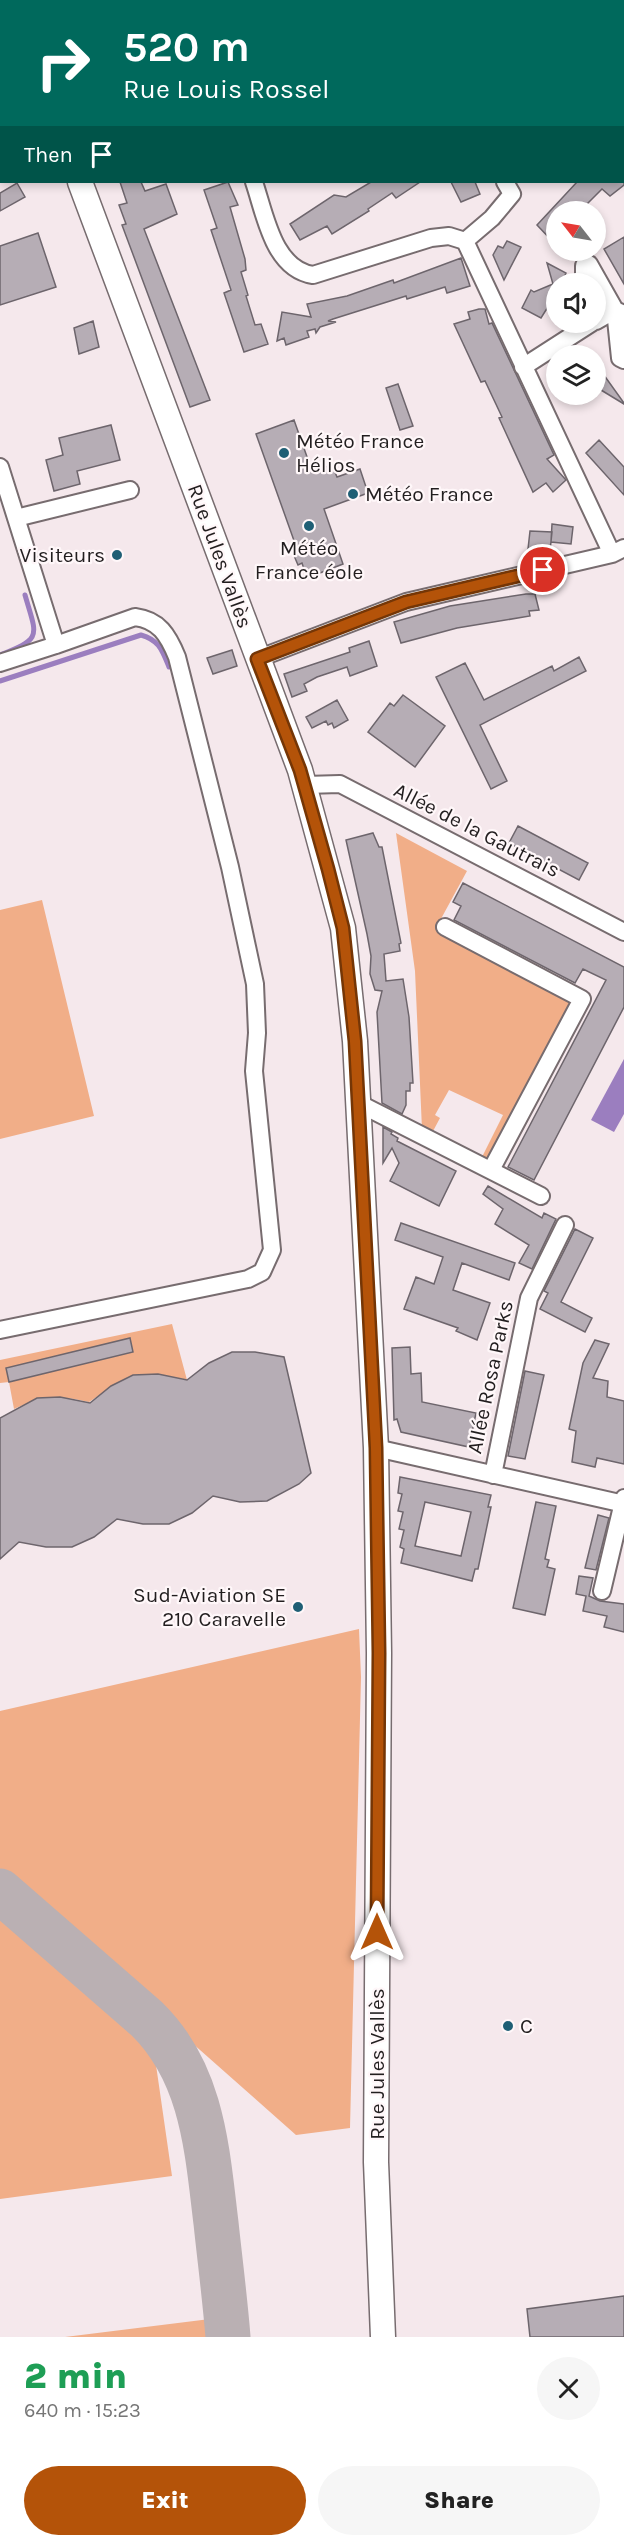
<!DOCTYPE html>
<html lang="en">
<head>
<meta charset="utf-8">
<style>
  :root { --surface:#fff; --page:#f6f6f6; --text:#222; --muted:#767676; --accent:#b45309 }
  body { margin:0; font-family:Karla,sans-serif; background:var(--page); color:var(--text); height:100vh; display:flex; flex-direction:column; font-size:22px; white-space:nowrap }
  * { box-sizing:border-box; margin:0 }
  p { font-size:20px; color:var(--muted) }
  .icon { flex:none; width:33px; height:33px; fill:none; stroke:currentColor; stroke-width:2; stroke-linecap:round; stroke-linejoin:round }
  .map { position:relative; height:2337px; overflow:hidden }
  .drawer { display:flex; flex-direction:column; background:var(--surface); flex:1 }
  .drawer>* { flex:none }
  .guide { position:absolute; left:0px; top:0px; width:624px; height:183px; box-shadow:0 3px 9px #0003; background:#00695c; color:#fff; overflow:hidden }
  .needle { width:39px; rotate:301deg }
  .controls { position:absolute; left:546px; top:201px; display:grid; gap:12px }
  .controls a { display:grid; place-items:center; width:60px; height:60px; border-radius:50%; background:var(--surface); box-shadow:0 3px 9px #0003; font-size:30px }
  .pin { position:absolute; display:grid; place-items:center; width:51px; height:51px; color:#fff; margin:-26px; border:3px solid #fff; border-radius:50%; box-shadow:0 2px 6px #0007 }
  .me { position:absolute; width:66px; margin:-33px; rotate:0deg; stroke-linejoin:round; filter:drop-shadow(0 0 4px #0008) }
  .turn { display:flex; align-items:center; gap:21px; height:126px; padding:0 24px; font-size:27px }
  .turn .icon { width:78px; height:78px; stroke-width:2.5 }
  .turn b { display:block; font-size:42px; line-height:51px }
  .then { display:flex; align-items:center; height:57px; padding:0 24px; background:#0003; gap:12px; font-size:22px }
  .round { display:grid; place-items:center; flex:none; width:63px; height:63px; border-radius:32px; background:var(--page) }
  .headline { display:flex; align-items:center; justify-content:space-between; height:102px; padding:0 24px }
  h1 { font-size:36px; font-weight:800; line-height:45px; color:#1e9e55 }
  .action { display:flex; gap:12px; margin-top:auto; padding:12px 24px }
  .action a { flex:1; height:69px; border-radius:36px; background:var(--accent); color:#fff; font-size:24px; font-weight:800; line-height:69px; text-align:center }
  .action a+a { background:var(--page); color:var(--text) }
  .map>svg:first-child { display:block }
  .green { fill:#f1ae88 }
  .water { fill:#9b7ebf }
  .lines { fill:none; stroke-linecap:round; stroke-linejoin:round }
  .stream { stroke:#9b7ebf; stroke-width:5 }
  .taxiway { stroke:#bab0b3; stroke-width:45 }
  .building { fill:#b6adb5; stroke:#6d656c; stroke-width:1.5; fill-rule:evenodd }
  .street-casing { stroke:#776c6f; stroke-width:20 }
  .secondary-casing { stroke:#776c6f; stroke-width:27 }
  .street { stroke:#fff; stroke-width:16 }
  .secondary { stroke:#fff; stroke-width:24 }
  .route-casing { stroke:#753606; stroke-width:15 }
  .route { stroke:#b45309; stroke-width:10 }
  .poi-dot { fill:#1f5f75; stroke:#fff7f9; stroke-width:2 }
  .labels { text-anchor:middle; stroke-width:4.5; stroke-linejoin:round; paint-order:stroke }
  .poi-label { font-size:21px; fill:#221e1f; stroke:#fff7f9; text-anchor:start }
  .street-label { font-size:21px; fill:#221e1f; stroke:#fff7f9 }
</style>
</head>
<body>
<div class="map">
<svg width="624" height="2337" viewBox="0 0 624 2337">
  <rect width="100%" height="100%" fill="#f5e8ec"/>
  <path class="green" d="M396,833l71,38 -31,57 139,74 -84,160 -9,-5 21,-42 -54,-25 -14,25 5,3 -8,15 -10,-4 -7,-158z
    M42,900l52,216 -94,23v-229z
    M172,1324l15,56c-37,-10 -68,1 -98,22 -30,-7 -47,-6 -75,7l-5,-27 -9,1v-23z
    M359,1629l2,48 -11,451 -54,7 -296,-262v-162z
    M0,1911l149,131 6,16 17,118 -172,23z
    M210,2319l2,18h-147z"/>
  <path class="water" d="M624,1059v55l-10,18 -23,-12z"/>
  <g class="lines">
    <path class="stream" d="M0,655c43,-17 37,-18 25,-60
      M0,681l141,-46c18,5 21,15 28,32"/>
    <path class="taxiway" d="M0,1891l147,128c56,55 60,131 69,204 4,38 9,76 12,114"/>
  </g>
  <path class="building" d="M120,182h21l4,9 21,-7 11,30 -33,15 66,171 -20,7 -68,-182 4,-1 -7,-19 8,-2z
    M228,182l10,23 -8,2 15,52 1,11 -5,2 7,23 -2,1 9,29 6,-1 7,20 -24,8 -20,-59 7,-3 -20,-60 6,-2 -13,-38z
    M371,182h49l-24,16 -4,-5 -24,16 1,2 -37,23 -5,-8 -27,14 -10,-16 44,-29 12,2z
    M451,182h24l5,12 -19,8z
    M577,182h47v3l-14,11 -8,-7 -23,23h-23v33l-19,-20z
    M17,183l8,14 -25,14v-18z
    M38,233l18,54 -56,18v-59z
    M624,237v47l-20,-35z
    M507,241l14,6 -17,33 -11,-25 5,-9 5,2z
    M461,258l9,28 -23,7 -2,-6 -38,12 -1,-3 -73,23 -5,2 8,1 -16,5 -4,6 -1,-4 -8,2 2,6 -23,8 -2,-7 -7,3 5,-29 29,5 -4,-13 40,-8 46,-16 1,3z
    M547,263l19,10 -5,11h-5v10l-15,24 -19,-10 9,-18 3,2 19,-8z
    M479,309h6l4,15 3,-1 62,132 -7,4 19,21 -13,12 -7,-9 -13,9 -34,-74 3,-1 -17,-36 -4,1 -27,-58 16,-5 -2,-7z
    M93,321l6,26 -20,7 -5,-26z
    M596,364l28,39v1l-28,-17z
    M398,384l15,42 -13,4 -14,-42z
    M294,420l18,51 20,-6 5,12 23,-8 8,24 -44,16 19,55 -36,14 -5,-15 -4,2 -6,-14 5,-2 -41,-115z
    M111,425l9,35 -43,11 3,13 -26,7 -8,-31 17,-5 -4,-17z
    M599,440l25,27v28l-38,-42z
    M552,524l21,3 -2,17 -20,-2z
    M530,531l22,1 -2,19 -22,-2z
    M526,594h9l4,16 -10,1 1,5 -73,12 -56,15 -7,-21 56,-16z
    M369,641l8,25 -27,10 -3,-9 -30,10 -13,7 3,7 -15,6 -8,-23 66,-22 -1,-4z
    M232,650l5,16 -24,8 -6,-16z
    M579,657l7,14 -106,54 27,56 -16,8 -55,-112 29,-14 19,37 68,-34 2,5z
    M403,695l42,31 -30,41 -47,-35 22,-29 4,3z
    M337,700l11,20 -14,8 -2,-5 -4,2 -2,-4 -14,7 -6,-11z
    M518,826l70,37 -9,17 -70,-37z
    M373,833l6,14h3l19,96 -2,1 1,7 -16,3 2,27 17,-2 6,38 4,66h-3v8h-4v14l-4,9 -20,-11 -5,-91 5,-21 -7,-1 -5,-16 1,-18 -4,-22 -21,-94z
    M463,883l161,84v40l-90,173 -26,-13 98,-187 -23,-11 -8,14 -121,-63 7,-14 -8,-4z
    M383,1127l9,5 -1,2 7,4 -1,3 59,30 -17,35 -49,-25 9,-18 -7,-15 -9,15z
    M488,1186l54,32 2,-5 12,6 -24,50 -13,-6 10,-18 -34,-21 8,-15 -20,-15z
    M401,1223l114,40 -6,17 -47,-17 -9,27 37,13 -13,37 -21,-9 2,-3 -54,-19 12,-32 18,7 9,-27 -48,-17z
    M575,1229l18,9 -32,64 31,16 -7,14 -45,-23 8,-16 -4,-2z
    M130,1338l3,14 -124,30 -3,-14z
    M595,1340l14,4 -16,34 15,3 -1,16 17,4v63l-27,-6 -2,9 -23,-5 4,-31 -7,-2 14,-66z
    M410,1347l1,27 10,-1 1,29 54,11 -7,34 -68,-15 -4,-13 -3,1 -2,-72z
    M232,1352h23l29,5 27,116 -12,11 -32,17 -27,1 -27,-6 -21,17 -23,11h-26l-26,-5 -23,18 -22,10h-26l-27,-5 -19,17v-141l37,-20 23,-1 30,6 21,-17 22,-11 25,-1 29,6 22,-17z
    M525,1371l19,4 -19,84 -17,-3z
    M400,1477l91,18 -3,12h3l-13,62h-3l-3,12 -71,-18 3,-14 -4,-2 4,-17 -5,-1 4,-17 -5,-1 4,-17 -4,-1zM425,1502l46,10 -10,44 -46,-10z
    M536,1502l20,4 -11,53 4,1 -2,7 8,2 -10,46 -32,-7z
    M598,1515l11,3 -13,52 -11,-2z
    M579,1576l14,2 -4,18 11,5 24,3v28l-20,-5 3,-11 -24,-5 3,-15 -10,-2z
    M624,2296v41h-94l-3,-28z"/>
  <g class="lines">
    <g class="street-casing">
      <path id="street" d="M440,0v2
        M583,0l5,2
        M228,2l1,-2
        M622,14l2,1
        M0,54l2,-1
        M254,182c11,32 19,87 59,93l118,-37 18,-2 16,5 147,313
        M465,241l27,-23 20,-24 -7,-12
        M584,284v-18l5,-2 26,46 -19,11
        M624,314l-9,-4 5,48 4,2
        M523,367l70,-45
        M0,467l56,178 79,-28c24,3 33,18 42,40l53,210 25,117 2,49 -3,38 18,179 -10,22 -14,7 -248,51
        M16,518l114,-28
        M257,659l149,-57 206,-48 12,-6
        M0,663l56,-18
        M305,785l35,-1 284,148
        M445,927l137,72 -91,171
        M358,1103l183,93
        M376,1448l248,56
        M493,1475l36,-177 36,-73
        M602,1591l22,-93"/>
    </g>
    <g class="secondary-casing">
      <path id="secondary" d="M15,0v2
        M80,182l220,588 43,158 12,113 21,407 3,205 -3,509 7,175"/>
    </g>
    <use href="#street" class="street"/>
    <use href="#secondary" class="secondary"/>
  </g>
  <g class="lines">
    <g class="route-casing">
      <path id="route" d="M377,1932l2,-279 -3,-205 -21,-407 -12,-113 -15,-59 -28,-99 -43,-111 149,-57 137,-32"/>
    </g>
    <use href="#route" class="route"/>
  </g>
  <g class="poi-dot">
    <circle cx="284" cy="453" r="6"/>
    <circle cx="353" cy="494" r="6"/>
    <circle cx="309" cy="526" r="6"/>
    <circle cx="117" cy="555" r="6"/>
    <circle cx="298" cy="1607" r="6"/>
    <circle cx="508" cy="2026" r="6"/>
  </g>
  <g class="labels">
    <g class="poi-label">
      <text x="296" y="448">Météo France<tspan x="296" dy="24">Hélios</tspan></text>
      <text x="365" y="501">Météo France</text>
      <text x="309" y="555" text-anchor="middle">Météo<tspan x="309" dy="24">France éole</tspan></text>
      <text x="105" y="562" text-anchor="end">Visiteurs</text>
      <text x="286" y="1602" text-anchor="end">Sud-Aviation SE<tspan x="286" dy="24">210 Caravelle</tspan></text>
      <text x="520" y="2033">C</text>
    </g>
    <g class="street-label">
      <text transform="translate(220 556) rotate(70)" y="7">Rue Jules Vallès</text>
      <text transform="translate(477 830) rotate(27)" y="7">Allée de la Gautrais</text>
      <text transform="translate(490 1377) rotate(-78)" y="7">Allée Rosa Parks</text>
      <text transform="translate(377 2064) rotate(-90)" y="7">Rue Jules Vallès</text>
    </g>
  </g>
</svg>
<div class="controls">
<a><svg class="needle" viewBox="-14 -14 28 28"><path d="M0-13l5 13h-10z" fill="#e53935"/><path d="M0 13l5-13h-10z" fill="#767676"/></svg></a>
<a><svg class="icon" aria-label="sound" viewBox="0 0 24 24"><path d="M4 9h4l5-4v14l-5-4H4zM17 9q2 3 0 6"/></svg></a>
<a><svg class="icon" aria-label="layers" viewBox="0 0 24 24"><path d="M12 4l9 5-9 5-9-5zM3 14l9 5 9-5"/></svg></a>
</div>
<div class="pin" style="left:543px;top:570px;background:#d93025"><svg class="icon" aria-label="arrive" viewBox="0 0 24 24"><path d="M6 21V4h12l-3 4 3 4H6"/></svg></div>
<svg class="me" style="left:377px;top:1932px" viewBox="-20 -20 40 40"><path d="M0-17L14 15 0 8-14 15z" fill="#b45309" stroke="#fff" stroke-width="4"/></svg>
<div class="guide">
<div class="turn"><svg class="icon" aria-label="right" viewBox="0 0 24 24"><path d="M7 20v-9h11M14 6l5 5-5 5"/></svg><div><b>520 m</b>Rue Louis Rossel</div></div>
<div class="then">Then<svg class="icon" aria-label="arrive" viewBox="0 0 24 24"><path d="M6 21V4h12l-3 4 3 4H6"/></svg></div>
</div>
</div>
<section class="drawer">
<div class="headline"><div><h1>2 min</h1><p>640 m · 15:23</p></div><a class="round"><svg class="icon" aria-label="close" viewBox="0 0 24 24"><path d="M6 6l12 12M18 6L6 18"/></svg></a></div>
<div class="action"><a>Exit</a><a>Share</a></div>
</section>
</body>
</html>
